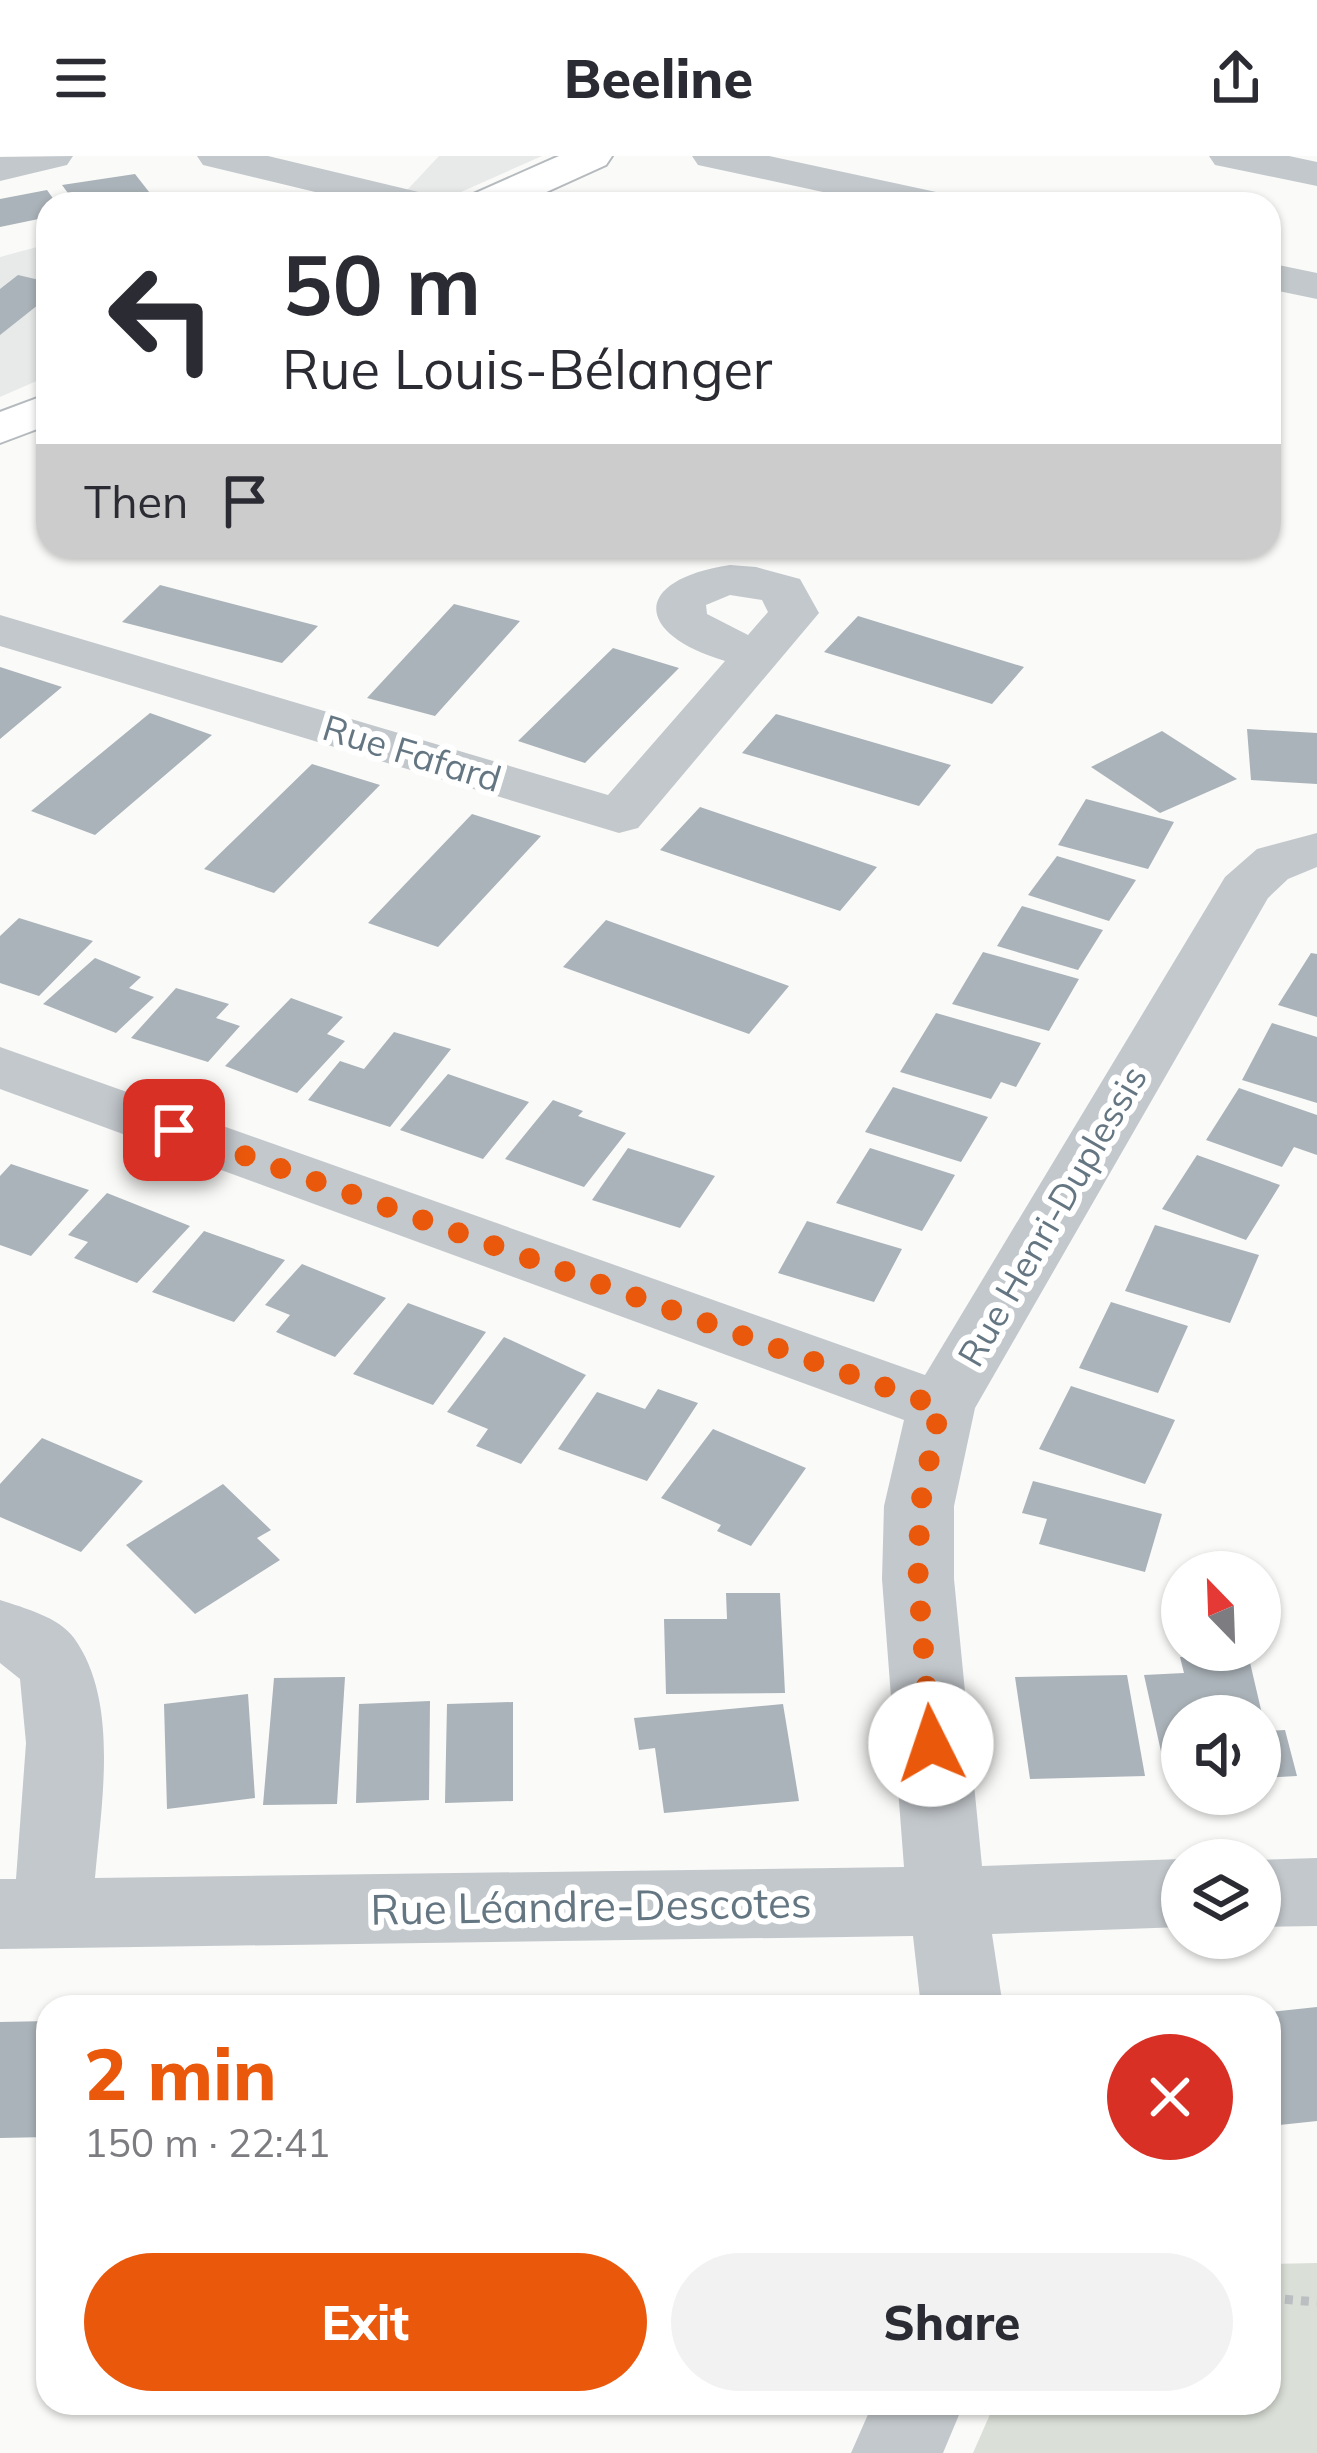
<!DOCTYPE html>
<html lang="en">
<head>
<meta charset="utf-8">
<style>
  :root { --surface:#fff; --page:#f2f2f3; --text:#2b2b33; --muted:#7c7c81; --accent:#ea580c }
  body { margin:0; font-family:Mulish,sans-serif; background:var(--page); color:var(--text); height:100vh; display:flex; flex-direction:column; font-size:45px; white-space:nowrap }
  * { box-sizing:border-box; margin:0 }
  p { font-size:39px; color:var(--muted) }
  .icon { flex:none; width:66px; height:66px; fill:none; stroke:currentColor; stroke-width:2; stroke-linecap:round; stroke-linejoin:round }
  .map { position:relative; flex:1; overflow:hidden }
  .panel { position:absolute; left:36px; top:1839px; width:1245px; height:420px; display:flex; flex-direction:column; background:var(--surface); border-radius:36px; box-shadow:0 3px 9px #0004 }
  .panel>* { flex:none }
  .banner { position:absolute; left:36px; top:36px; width:1245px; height:366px; border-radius:36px; box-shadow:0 3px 9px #0004; background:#fff; color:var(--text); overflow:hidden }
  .needle { width:78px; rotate:337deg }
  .fabs { position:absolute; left:1161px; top:1395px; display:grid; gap:24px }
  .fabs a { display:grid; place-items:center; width:120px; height:120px; border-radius:50%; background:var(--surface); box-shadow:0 3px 9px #0004; font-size:60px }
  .pin { position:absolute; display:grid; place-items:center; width:102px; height:102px; color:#fff; margin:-51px; border-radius:24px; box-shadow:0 6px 18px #0006 }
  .me { position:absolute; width:132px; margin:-66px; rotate:356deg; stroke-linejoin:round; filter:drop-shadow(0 0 9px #0008) }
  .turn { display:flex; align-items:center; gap:42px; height:252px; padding:0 48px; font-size:54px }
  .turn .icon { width:156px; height:156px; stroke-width:2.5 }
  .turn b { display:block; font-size:84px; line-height:102px }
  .then { display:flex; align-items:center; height:114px; padding:0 48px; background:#0003; gap:24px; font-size:45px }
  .round { display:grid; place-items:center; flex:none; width:126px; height:126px; border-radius:63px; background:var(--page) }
  .overview { display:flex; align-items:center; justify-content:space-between; height:204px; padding:0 48px }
  h1 { font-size:72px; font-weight:800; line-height:90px; color:var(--accent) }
  .primary-button { display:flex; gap:24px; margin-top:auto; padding:24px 48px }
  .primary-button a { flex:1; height:138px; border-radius:72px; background:var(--accent); color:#fff; font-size:48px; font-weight:800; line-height:138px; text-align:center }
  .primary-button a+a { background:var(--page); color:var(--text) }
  header { display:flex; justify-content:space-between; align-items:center; height:156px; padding:0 48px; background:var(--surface); font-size:54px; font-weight:800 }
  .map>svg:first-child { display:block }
  .built { fill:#e8e9e9 }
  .green { fill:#dadfd7 }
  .building { fill:#aab3b9 }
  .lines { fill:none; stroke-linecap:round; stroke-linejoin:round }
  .major-casing { stroke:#b5babe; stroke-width:4 }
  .path { stroke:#bbbfc2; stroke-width:9; stroke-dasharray:8 8; stroke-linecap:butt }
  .minor { fill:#c3c8cc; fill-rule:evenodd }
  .major { fill:#fff; fill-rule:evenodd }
  .route { stroke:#ea580c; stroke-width:21; stroke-dasharray:0 37.8 }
  .labels { text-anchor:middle; stroke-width:12; stroke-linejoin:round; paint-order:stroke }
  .street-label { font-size:36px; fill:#657683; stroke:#fff }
  .near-street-label { font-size:42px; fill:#657683; stroke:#fff }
</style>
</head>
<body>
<header><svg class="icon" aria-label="menu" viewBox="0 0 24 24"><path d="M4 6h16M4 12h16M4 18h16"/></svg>Beeline<svg class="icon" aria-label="share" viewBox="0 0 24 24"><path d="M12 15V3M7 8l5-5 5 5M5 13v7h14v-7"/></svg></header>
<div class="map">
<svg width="1317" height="2297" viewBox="0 0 1317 2297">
  <rect width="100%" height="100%" fill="#fafaf8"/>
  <path class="built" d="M439,0h103l-108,48h-40z
    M48,88v132l-48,21v-140z"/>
  <path class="green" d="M1317,2107v190h-344l22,-50h274v-139z"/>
  <path class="building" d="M135,18l18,23 -36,7h-41l-14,-19z
    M47,34l10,14h-9v13l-48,10v-28z
    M18,119l30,7v15l-48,38v-46z
    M160,429l158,41 -36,37 -160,-41z
    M454,448l66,17 -85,95 -68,-18z
    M858,460l166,51 -32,37 -168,-52z
    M613,492l66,20 -94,95 -67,-22z
    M0,511l62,20 -62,52z
    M150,557l62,22 -117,100 -64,-24z
    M776,558l175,51 -32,41 -177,-53z
    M1247,573l70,4v51l-66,-4z
    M1162,575l75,48 -77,34 -69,-46z
    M312,608l68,21 -106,108 -70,-24z
    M1086,643l88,23 -26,47 -90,-24z
    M700,651l177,60 -37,44 -180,-61z
    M472,658l69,22 -103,111 -70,-24z
    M1057,700l79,24 -27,41 -81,-26z
    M1022,750l81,24 -25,40 -81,-24z
    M19,762l74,23 -54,55 -39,-13v-47z
    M606,764l183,66 -40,48 -186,-67z
    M983,796l96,27 -30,52 -97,-27z
    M1311,797l6,1v63l-39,-12z
    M95,802l46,19 -12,11 25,9 -38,36 -73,-29z
    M176,832l53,16 -13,14 24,8 -32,36 -77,-24z
    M291,842l52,19 -16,17 18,7 -48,52 -72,-27z
    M936,857l105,30 -25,44 -15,-5 -10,17 -91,-27z
    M1272,867l45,14v66l-75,-23z
    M394,876l57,17 -61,78 -82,-27 32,-39 24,8z
    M448,918l81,28 -46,57 -83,-29z
    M893,931l95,30 -27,45 -96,-30z
    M1239,932l78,27v40l-23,-8 -12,20 -76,-27z
    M553,944l30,11 -5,5 48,17 -42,54 -79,-28z
    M628,992l87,28 -35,52 -88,-28z
    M870,992l85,27 -33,56 -86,-28z
    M1197,999l83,30 -34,55 -84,-31z
    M11,1008l78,26 -58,66 -31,-11v-69z
    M107,1037l83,33 -53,57 -63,-25 14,-16 -20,-7z
    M807,1065l95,28 -28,53 -96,-29z
    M1155,1069l104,30 -29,68 -105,-32z
    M204,1075l81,29 -51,62 -82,-30z
    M302,1108l84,34 -51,59 -59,-25 14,-17 -25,-10z
    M1111,1146l77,24 -30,67 -79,-25z
    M408,1147l78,29 -53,73 -80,-31z
    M504,1181l82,38 -65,89 -45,-18 12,-17 -41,-17z
    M1071,1230l104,34 -30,64 -106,-35z
    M658,1233l40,14 -51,78 -89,-32 39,-57 48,17z
    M713,1273l93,39 -55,78 -34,-15 4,-6 -60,-27z
    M42,1282l101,43 -62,71 -81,-35v-33z
    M1033,1325l129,33 -17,58 -106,-28 8,-25 -25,-6z
    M223,1328l48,46 -14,8 23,22 -85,54 -69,-69z
    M726,1437h54l5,100 -119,1 -2,-75h63z
    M1248,1498l18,77 19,-1 12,46 -37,2v-62h-78v57l-16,1 -22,-99 40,-2 -4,-16z
    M1127,1519l18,101 -115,3 -15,-102z
    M345,1521l-8,127 -74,1 11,-127z
    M248,1538l7,104 -88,11 -3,-105z
    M430,1545l-1,99 -73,3 3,-99z
    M513,1546v99l-68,2 2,-99z
    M783,1548l16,97 -135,12 -9,-65 -16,2 -5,-32z
    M1317,1851v114l-48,5v-114z
    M48,1865v116l-48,1v-116z"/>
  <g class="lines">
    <g class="major-casing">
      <path id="major" d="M559,0h53l-6,9 -86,39h-55l6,-9z
        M48,238v31l-48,18v-31z"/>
    </g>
    <path class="path" d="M1269,2142l48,4"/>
    <path class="minor" d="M73,0l-6,9 -67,16v-24z
      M197,0h71l163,39 6,9h-72l-162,-39z
      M692,0h77l181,39 6,9h-78l-180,-39z
      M1209,0h80l28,6v24l-102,-21z
      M1269,107l48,10v26l-48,-10z
      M730,409l26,2 44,12 19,34 -181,215 -19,5 -619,-187v-31l608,180 117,-134c-91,-27 -94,-81 5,-96zM730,439l32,5 6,12 -20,23 -41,-21 -1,-9z
      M1317,677v34l-29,12 -20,19 -293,510 -21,98v73l28,287 200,-7v68l-190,7 11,73h-82l-8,-71 -913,13v-70h16l10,-136 -6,-64 -20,-16v-63c24,8 59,17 74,38 46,64 27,167 21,240l809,-11 -22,-288 2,-73 20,-86 -904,-331v-42l925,328 300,-498 32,-28z
      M1317,1702v68l-57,1 -3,-67z
      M873,2247h91l-21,50h-92z"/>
    <use href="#major" class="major"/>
  </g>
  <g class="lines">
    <path class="route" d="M174,974l766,277 -20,99 -2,74 13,164"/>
  </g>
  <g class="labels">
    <g class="street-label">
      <text transform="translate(412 597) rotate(17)" y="13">Rue Fafard</text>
      <text transform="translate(1052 1060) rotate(-60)" y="13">Rue Henri-Duplessis</text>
    </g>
    <g class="near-street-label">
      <text transform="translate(591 1750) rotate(-1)" y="15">Rue Léandre-Descotes</text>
    </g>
  </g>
</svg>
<div class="fabs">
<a><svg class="needle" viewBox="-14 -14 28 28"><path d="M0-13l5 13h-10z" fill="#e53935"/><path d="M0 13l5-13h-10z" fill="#7c7c81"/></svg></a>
<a><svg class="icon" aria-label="sound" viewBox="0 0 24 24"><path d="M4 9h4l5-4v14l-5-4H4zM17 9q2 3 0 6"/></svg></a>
<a><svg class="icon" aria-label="layers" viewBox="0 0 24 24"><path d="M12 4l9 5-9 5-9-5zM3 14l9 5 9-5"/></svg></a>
</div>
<div class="pin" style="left:174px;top:974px;background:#d93025"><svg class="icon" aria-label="arrive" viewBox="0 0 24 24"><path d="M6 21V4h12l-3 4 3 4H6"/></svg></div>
<svg class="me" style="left:931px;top:1588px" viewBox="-20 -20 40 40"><circle r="19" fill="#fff"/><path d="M0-13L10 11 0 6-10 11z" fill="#ea580c"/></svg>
<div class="banner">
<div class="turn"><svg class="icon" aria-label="left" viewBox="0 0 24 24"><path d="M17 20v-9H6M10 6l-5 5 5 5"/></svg><div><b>50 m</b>Rue Louis-Bélanger</div></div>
<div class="then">Then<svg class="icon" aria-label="arrive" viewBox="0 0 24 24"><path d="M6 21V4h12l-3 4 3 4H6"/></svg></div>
</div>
<section class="panel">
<div class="overview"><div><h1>2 min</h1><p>150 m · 22:41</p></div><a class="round" style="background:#d93025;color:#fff"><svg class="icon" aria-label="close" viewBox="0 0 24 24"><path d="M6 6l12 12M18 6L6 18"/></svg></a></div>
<div class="primary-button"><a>Exit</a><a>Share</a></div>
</section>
</div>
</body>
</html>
